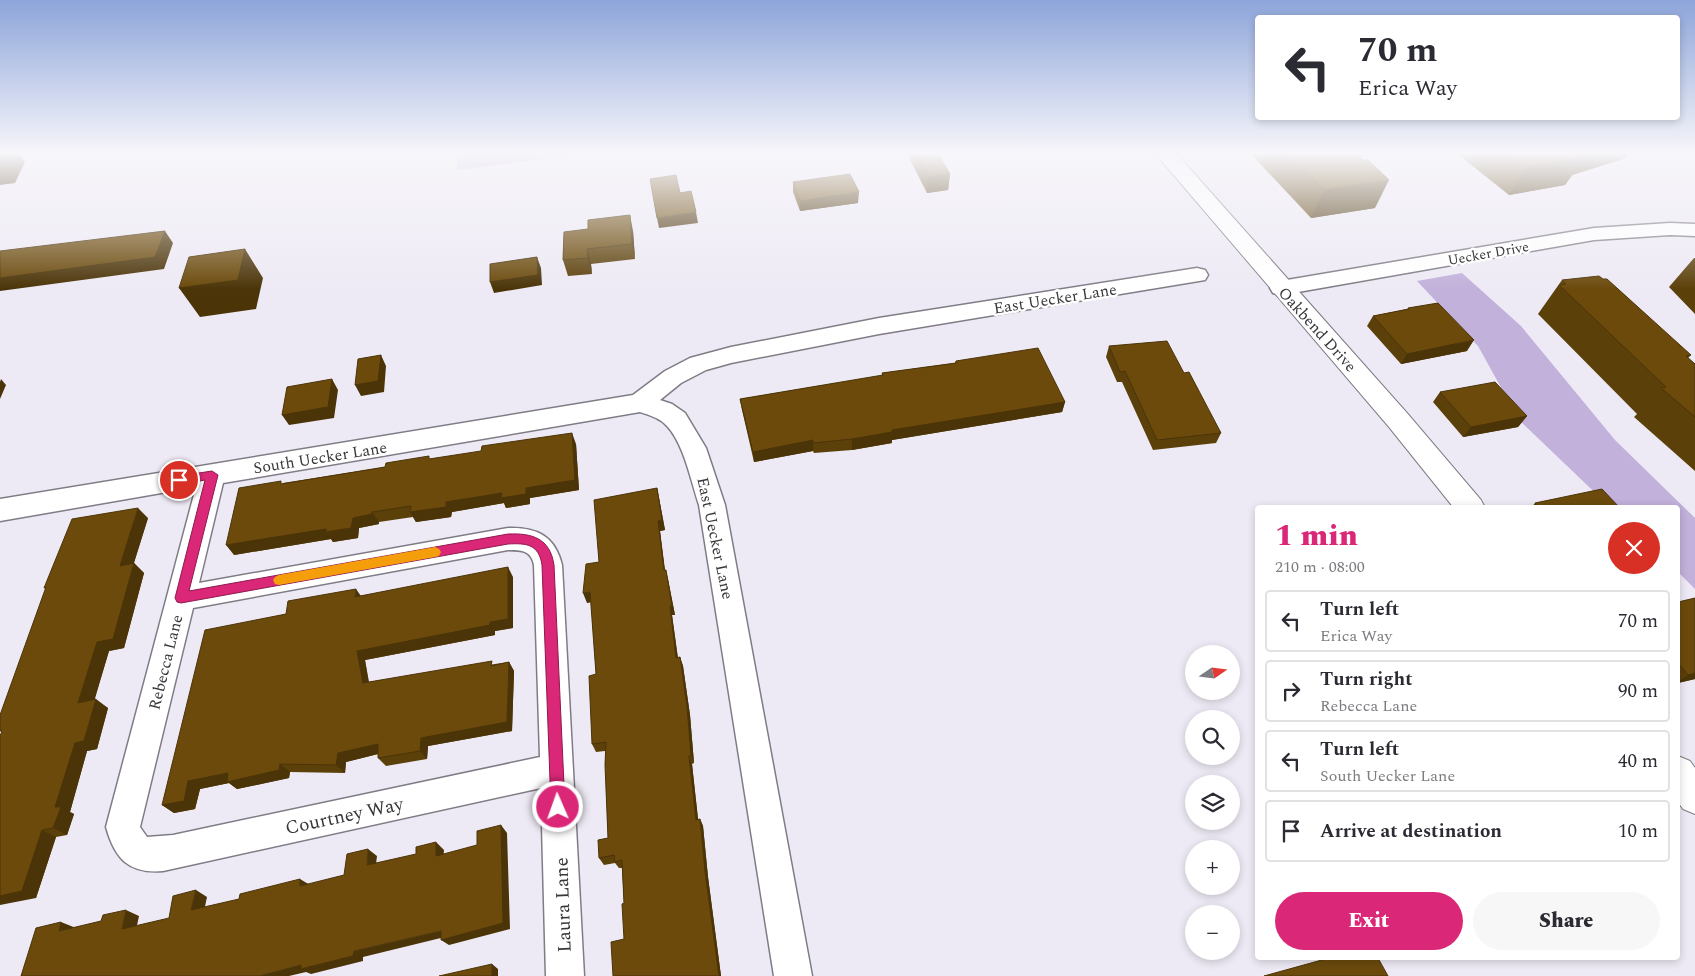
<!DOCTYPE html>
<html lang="en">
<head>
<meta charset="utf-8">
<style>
	:root { --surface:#fff; --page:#f7f7f7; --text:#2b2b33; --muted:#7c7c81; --line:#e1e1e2; --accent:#db2777 }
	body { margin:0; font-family:Spectral,serif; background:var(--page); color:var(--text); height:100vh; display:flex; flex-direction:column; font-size:19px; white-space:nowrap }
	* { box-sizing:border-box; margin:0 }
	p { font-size:16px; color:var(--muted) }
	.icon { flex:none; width:28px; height:28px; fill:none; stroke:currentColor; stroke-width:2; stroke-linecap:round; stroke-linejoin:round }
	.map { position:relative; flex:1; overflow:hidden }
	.side { position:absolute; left:1255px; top:505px; width:425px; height:455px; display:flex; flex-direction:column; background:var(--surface); border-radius:5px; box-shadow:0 2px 8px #0003 }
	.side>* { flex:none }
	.hud { position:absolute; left:1255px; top:15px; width:425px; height:105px; border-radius:5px; box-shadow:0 2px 8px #0003; background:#fff; color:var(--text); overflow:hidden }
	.needle { width:32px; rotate:76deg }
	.fabs { position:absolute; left:1185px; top:645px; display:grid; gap:10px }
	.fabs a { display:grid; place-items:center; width:55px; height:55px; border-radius:50%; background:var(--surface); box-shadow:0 2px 8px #0003; font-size:25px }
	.pin { position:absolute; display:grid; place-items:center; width:42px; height:42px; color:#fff; margin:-21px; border:2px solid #fff; border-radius:50%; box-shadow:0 1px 5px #0007 }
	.me { position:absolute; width:55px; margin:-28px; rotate:358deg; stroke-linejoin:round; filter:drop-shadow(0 0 4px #0008) }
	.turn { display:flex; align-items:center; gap:18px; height:105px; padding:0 20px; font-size:22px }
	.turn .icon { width:65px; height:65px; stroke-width:2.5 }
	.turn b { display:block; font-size:35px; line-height:42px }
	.round { display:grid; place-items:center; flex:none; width:52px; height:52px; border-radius:26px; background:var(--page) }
	.summary { display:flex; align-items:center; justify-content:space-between; height:85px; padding:0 20px }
	h1 { font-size:30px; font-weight:800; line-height:38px; color:var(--accent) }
	.primary-button { display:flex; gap:10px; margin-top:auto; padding:10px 20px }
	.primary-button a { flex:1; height:58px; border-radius:30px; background:var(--accent); color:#fff; font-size:20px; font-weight:800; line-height:58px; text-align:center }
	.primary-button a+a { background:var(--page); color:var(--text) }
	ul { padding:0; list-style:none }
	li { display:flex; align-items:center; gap:15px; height:62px; margin:0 10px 8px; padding:0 10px; border:2px solid var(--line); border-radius:5px }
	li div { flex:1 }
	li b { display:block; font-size:19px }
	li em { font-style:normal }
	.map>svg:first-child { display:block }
	.green { fill:#c2b1db }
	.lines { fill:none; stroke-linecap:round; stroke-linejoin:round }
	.minor-casing { stroke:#807c86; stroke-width:3 }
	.tertiary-casing { stroke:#807c86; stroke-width:2 }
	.minor { fill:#fff; fill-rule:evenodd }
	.tertiary { fill:#fff; fill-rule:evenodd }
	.wall { fill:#5c400a }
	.shaded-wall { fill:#4b3408 }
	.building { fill:#6b4a0c; stroke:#4b3408 }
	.route { fill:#db2777; stroke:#8e194d }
	.slow { fill:#f59e0b }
	.labels { text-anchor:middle; stroke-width:5; stroke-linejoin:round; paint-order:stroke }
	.far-street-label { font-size:14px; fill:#37363a; stroke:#fff }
	.street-label { font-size:16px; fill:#37363a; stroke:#fff }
	.near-street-label { font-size:19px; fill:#37363a; stroke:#fff }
</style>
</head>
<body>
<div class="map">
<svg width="1695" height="976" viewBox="0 0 1695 976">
	<rect width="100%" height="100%" fill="#eeeaf5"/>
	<path class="green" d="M 457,152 L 596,152 L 457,170 Z
		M 1462,273 L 1521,326 L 1615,440 L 1695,518 L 1695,589 L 1678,572 L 1678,508 L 1610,507 L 1519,420 L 1478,346 L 1417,281 Z"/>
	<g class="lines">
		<g class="minor-casing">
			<path id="minor" d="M 1670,223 L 1695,224 L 1695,236 L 1670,235 L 1594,240 L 1281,295 L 1273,293 L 1270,288 L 1273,283 L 1281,281 L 1594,228 Z
				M 1197,268 L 1205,270 L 1208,275 L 1205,280 L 879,334 L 731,363 L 706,370 L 681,383 L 660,400 L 672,404 L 685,413 L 706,448 L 725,505 L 812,976 L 774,976 L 699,505 C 691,481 684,444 667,426 C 660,418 649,415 640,412 L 223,483 L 199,583 L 508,528 C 537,527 555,536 562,565 L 584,976 L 546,976 L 541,788 L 163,871 C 129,874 115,859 106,827 L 196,487 L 0,521 L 0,499 L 633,395 L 665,371 L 690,358 L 731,347 L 879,318 ZM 508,550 C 521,550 531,550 534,565 L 540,757 L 173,835 L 147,837 L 140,827 L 193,608 Z"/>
		</g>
		<g class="tertiary-casing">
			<path id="tertiary" d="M 1154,152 L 1175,152 L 1407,413 L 1481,500 L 1485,508 L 1454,508 L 1389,427 Z
				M 1678,756 L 1690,761 L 1695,768 L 1695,814 L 1683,809 L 1678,802 Z"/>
		</g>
		<use href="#minor" class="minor"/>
		<use href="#tertiary" class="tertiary"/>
	</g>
	<path class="wall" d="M 906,152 L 937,152 L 950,174 L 948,190 L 927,193 Z
		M 1249,152 L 1354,152 L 1363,160 L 1375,208 L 1311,218 Z
		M 1455,152 L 1630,152 L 1626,158 L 1572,175 L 1565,185 L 1509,195 Z
		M 793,182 L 858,203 L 800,211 L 793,192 Z
		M 633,231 L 635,259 L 591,264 L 592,274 L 568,276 L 563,260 L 564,232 Z
		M 1694,258 L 1695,258 L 1695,314 L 1669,287 Z
		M 1562,280 L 1691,355 L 1688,358 L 1695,364 L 1695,471 L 1634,417 L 1637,414 L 1538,314 Z
		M 1408,308 L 1467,351 L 1401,364 L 1367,326 L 1373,316 L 1407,309 Z
		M 1109,346 L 1184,373 L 1221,433 L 1216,443 L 1153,450 L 1122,382 L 1117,382 L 1106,357 Z
		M 956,361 L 1065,402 L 1062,412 L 892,440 L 892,443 L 852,450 L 814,453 L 813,451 L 754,462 L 742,410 L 740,399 L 882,376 L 882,373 L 955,363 Z
		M 1440,392 L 1527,416 L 1518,427 L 1463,437 L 1433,402 Z
		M 576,444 L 579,490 L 530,498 L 530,504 L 506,508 L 504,503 L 452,512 L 451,517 L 416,522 L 413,517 L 379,522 L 379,524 L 359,528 L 358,538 L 333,542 L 331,539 L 234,555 L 283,483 L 385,467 L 430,459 Z
		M 657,488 L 659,498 L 665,530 L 660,531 L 665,570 L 668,579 L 675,615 L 672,615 L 678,658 L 680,657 L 683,666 L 690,715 L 694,763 L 692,764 L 698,820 L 700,819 L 703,826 L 708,877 L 721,976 L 613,976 L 624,939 L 624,903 L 622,868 L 619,868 L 615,863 L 604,865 L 599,858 L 608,838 L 605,751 L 596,752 L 592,744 L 596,674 L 591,602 L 587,603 L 599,562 Z
		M 1535,503 L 1620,508 L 1531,508 Z
		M 148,518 L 134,563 L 144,573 L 124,648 L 109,651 L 94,700 L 108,708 L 97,749 L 87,751 L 70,812 L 74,814 L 67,835 L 56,837 L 36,898 L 46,589 L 44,588 Z
		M 513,577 L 513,628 L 495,631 L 495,635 L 365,660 L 369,682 L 509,662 L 514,671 L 512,731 L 428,746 L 427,759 L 386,766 L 378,758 L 378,754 L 346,762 L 345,773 L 290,772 L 289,778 L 237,789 L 229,783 L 200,789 L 195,809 L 174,813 L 162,805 L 286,614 L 360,596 Z
		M 1678,602 L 1695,679 L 1678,683 Z"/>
	<path class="shaded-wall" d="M 1,152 L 18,152 L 25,162 L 15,183 L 0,185 L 0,155 Z
		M 1575,152 L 1630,152 L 1626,158 L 1572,175 L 1565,185 L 1509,195 L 1527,167 Z
		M 950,174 L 948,190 L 927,193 L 928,177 Z
		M 1389,180 L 1375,208 L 1311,218 L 1324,190 Z
		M 859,192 L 858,203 L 800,211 L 800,201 Z
		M 696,212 L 698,223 L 659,228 L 657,218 Z
		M 630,215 L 633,231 L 635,259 L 632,244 Z
		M 165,231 L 173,243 L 164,269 L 0,291 L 0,278 Z
		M 245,249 L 263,278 L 256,309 L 200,317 L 179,288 Z
		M 587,249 L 591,264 L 592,274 L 588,258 Z
		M 537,257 L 541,268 L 542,285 L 494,293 L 490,282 Z
		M 1474,340 L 1467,351 L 1401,364 L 1407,354 Z
		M 381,355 L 386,366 L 384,392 L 361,396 L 355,385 Z
		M 1,379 L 6,385 L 0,399 L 0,382 Z
		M 332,379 L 338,390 L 334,418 L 289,425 L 282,415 Z
		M 1065,402 L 1062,412 L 892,440 L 892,443 L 852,450 L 852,439 L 892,430 Z
		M 1527,416 L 1518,427 L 1463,437 L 1471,427 Z
		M 572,433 L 576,444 L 579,490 L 530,498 L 530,504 L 506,508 L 504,503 L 452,512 L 451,517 L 416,522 L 410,512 L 446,502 L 526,488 Z
		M 813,440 L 813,451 L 754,462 L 753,452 Z
		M 657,488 L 659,498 L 665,530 L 660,531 L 666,580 L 664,570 L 658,521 Z
		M 138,508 L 148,518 L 130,575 L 120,566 Z
		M 372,512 L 379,522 L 379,524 L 359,528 L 358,538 L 333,542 L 331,539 L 234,555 L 226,545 L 353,518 Z
		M 134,563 L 144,573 L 124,648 L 109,651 L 91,712 L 78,703 L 97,642 Z
		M 508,567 L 513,577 L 513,628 L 495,631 L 495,635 L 365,660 L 370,691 L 363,683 L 357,651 L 490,622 Z
		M 666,570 L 675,615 L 672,615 L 679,667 L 676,658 Z
		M 356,589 L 363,599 L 355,597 Z
		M 590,592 L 594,601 L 587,603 L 583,593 Z
		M 680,657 L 683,666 L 690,715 L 694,763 L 691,755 Z
		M 509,662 L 514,671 L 512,731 L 428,746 L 427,759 L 420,751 L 421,738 Z
		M 1695,673 L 1695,679 L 1678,683 L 1678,682 L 1688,675 Z
		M 96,699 L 108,708 L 97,749 L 87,751 L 70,812 L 74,814 L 67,835 L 53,828 L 55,807 L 75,743 Z
		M 378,744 L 386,752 L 346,762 L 345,773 L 336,765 L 338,753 Z
		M 689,756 L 692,764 L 699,827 L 696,820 Z
		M 280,764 L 290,772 L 289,778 L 237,789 L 229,783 L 200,789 L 195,809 L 174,813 L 162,805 L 188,781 Z
		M 700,819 L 703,826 L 708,877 L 721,976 L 719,976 L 705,871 Z
		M 501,825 L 507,833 L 510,929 L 449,945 L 441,940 Z
		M 42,830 L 56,837 L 36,898 L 0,905 L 0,896 Z
		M 436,842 L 444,850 L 443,863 L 436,856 Z
		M 368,849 L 377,856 L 375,872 L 367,865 Z
		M 300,879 L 310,885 L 300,886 Z
		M 196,890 L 207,897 L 203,916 L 191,910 Z
		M 126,910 L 139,916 L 135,935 L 122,929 Z
		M 61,922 L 76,928 L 59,931 Z
		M 441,931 L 449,936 L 363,957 L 363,961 L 311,974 L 306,972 L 289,976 L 259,976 L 354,951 Z
		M 492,964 L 498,969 L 498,976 L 492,976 Z"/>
	<path class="building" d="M 915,152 L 937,152 L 950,174 L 928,177 Z
		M 1287,152 L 1354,152 L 1363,160 L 1368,160 L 1389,180 L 1324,190 Z
		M 1508,152 L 1578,152 L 1584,157 L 1527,167 Z
		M 850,174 L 859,192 L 800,201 L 793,182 Z
		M 676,175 L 680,193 L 691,191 L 696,212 L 657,218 L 650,179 Z
		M 630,215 L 632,244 L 587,249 L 588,258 L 563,260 L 564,232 L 588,229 L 588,220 Z
		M 165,231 L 155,257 L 0,278 L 0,251 Z
		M 245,249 L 238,280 L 179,288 L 189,257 Z
		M 537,257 L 538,275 L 490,282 L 490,264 Z
		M 1599,276 L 1603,279 L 1607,279 L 1691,355 L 1686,356 L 1695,364 L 1695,417 L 1661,388 L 1666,387 L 1559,285 L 1566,284 L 1562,280 Z
		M 1438,303 L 1474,340 L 1407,354 L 1373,316 L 1409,309 L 1408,308 Z
		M 1167,341 L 1184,373 L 1189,372 L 1221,433 L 1157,440 L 1125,371 L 1120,372 L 1109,346 Z
		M 1038,348 L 1065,402 L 892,430 L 892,432 L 852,439 L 813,443 L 813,440 L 753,452 L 740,399 L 883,375 L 882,373 L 956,363 L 956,361 Z
		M 381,355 L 378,381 L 355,385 L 358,359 Z
		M 332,379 L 328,407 L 282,415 L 287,387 Z
		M 1495,382 L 1527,416 L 1471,427 L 1440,392 Z
		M 572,433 L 575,480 L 526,488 L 526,494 L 501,498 L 502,493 L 446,502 L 446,507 L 410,512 L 411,506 L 372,512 L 372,514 L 353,518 L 351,528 L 326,532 L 326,529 L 226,545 L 239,488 L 281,481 L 281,484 L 385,467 L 386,463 L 429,456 L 429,459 L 481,451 L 482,446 Z
		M 657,488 L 662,520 L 658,521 L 664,570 L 666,570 L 672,606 L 670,606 L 676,658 L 680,657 L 687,706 L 691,755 L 689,756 L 696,820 L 700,819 L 705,871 L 719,976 L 613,976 L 611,942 L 624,939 L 622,904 L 624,903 L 622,860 L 615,862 L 614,855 L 599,858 L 598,840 L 608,838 L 605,765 L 606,742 L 592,744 L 589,676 L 596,674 L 590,592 L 583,593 L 586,564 L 599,562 L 594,500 Z
		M 1602,489 L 1620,508 L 1539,508 L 1535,503 Z
		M 138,508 L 120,566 L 134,563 L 113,639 L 97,642 L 78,703 L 96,699 L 84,741 L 75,743 L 55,807 L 61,807 L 53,828 L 42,830 L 22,891 L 0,896 L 0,736 L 2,731 L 0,731 L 0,715 L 46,587 L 44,588 L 72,519 Z
		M 508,567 L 508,619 L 490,622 L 490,625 L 357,651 L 363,683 L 492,661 L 491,666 L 509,662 L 507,722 L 421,738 L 420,751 L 378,758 L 378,744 L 338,753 L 336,765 L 280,764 L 279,770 L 227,782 L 228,773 L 188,781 L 184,801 L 162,805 L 205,630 L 286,614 L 288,601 L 356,589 L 355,597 Z
		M 1695,598 L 1695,673 L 1688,675 L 1678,663 L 1678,602 Z
		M 501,825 L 503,923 L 441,940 L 441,931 L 354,951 L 353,956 L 301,969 L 301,965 L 259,976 L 21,976 L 36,928 L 61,922 L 59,931 L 101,921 L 103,915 L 126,910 L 122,929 L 169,918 L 173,896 L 196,890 L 191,910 L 239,899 L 240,894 L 300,879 L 300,886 L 344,875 L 347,854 L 368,849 L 367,865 L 416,854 L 416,847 L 436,842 L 436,856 L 477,845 L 477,831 Z
		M 1329,958 L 1378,958 L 1388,976 L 1264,976 Z
		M 492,964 L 492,976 L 439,976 Z"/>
	<linearGradient id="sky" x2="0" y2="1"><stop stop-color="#8da5da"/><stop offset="0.53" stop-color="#f7f6fa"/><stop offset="1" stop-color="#f7f6fa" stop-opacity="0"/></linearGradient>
	<rect width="1695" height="289" fill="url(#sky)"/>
	<path class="route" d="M 212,471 L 218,475 L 189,591 L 508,534 C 532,533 550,538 554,565 L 565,807 L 563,812 L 558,814 L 553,812 L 551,807 L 542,565 C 539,544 526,543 508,544 L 181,603 L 177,602 L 175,598 L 205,480 L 179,485 L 173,480 L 179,476 Z"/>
	<path class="slow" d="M 435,547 L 439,549 L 441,552 L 439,556 L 435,557 L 279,585 L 275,584 L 273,580 L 275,577 L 279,575 Z"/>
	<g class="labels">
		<g class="far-street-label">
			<text transform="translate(1488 253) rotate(-10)" y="5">Uecker Drive</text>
		</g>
		<g class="street-label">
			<text transform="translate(1055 298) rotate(-9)" y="6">East Uecker Lane</text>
			<text transform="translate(1318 329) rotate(48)" y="6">Oakbend Drive</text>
			<text transform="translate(320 457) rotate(-9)" y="6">South Uecker Lane</text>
			<text transform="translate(716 538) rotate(78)" y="6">East Uecker Lane</text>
			<text transform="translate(165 662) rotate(-76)" y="6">Rebecca Lane</text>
		</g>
		<g class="near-street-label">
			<text transform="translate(344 815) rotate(-12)" y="7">Courtney Way</text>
			<text transform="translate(562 905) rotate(-92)" y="7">Laura Lane</text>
		</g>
	</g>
</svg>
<div class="fabs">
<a><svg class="needle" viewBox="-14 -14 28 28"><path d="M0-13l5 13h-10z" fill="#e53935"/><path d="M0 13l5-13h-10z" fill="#7c7c81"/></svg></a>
<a><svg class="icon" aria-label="search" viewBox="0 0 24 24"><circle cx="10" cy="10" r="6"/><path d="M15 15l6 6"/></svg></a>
<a><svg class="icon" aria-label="layers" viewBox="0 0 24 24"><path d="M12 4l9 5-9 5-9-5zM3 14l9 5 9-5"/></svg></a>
<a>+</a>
<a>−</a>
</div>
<div class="pin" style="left:179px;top:480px;background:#d93025"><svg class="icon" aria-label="arrive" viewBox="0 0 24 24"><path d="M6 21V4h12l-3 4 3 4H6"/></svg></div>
<svg class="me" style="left:558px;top:807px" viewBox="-20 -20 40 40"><circle r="17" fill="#db2777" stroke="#fff" stroke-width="3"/><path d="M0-11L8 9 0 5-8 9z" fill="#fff"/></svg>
<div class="hud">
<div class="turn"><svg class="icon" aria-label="left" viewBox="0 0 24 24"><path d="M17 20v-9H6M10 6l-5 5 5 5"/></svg><div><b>70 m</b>Erica Way</div></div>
</div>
<section class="side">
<div class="summary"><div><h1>1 min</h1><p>210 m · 08:00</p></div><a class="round" style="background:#d93025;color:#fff"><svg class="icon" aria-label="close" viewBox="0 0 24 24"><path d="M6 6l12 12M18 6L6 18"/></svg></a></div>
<ul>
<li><svg class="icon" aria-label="left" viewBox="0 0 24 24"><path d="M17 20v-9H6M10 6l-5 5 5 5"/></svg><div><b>Turn left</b><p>Erica Way</p></div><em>70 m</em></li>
<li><svg class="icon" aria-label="right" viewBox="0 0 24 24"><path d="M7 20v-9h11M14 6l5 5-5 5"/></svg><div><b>Turn right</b><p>Rebecca Lane</p></div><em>90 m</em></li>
<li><svg class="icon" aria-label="left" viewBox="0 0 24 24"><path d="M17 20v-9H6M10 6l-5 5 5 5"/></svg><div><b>Turn left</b><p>South Uecker Lane</p></div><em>40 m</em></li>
<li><svg class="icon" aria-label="arrive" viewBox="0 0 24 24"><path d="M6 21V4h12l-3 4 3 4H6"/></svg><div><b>Arrive at destination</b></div><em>10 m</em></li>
</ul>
<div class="primary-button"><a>Exit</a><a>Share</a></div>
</section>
</div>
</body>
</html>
